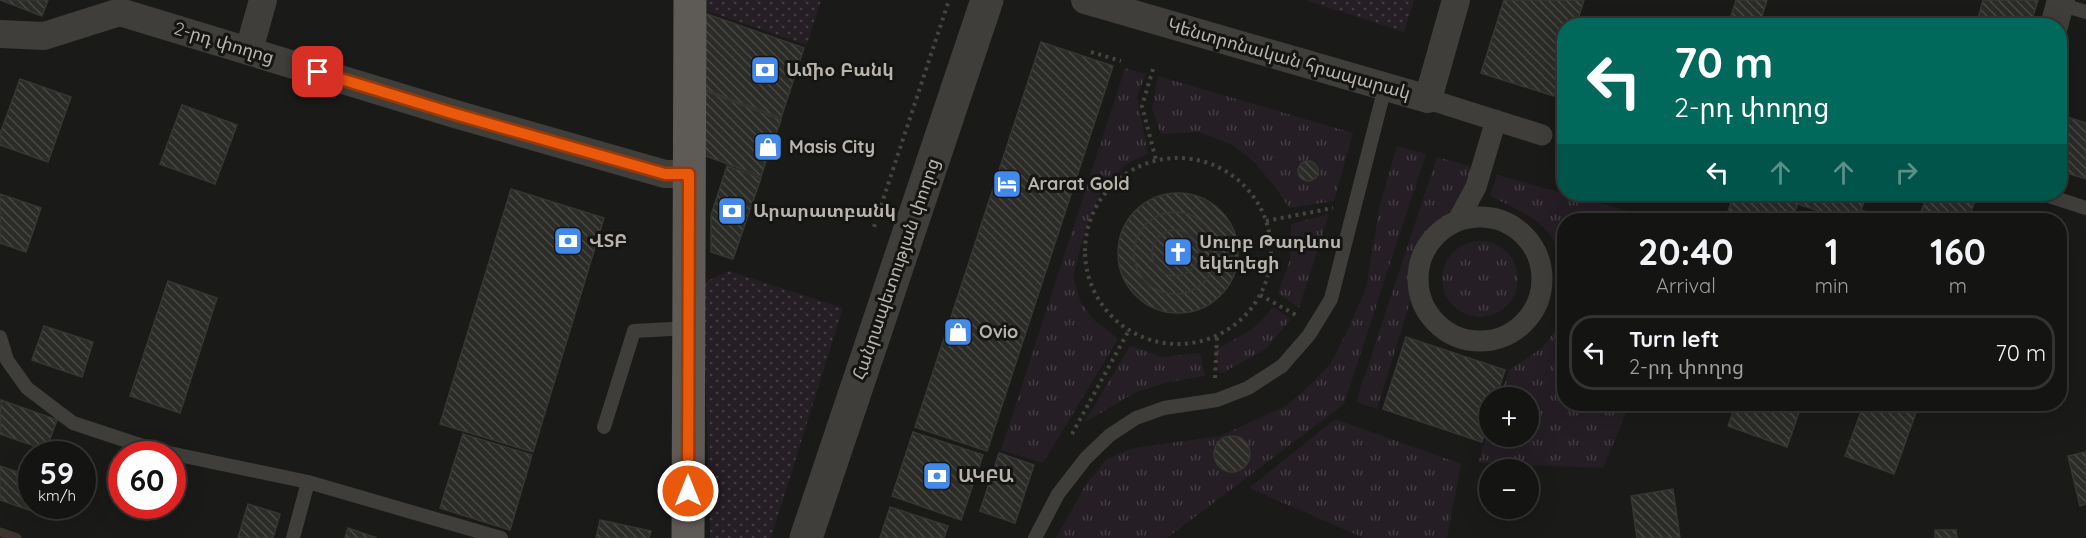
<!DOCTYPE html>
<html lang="en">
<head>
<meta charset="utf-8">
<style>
	:root { --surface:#141412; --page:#212120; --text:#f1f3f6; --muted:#9d9e9f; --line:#333332 }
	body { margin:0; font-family:Quicksand,"Noto Sans Armenian",sans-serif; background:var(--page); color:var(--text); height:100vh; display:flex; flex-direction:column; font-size:22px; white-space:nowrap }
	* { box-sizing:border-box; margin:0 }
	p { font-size:20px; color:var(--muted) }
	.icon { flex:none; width:33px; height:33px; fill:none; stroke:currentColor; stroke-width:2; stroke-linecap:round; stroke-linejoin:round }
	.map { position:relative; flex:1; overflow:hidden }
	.drawer { position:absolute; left:1557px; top:213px; width:510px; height:198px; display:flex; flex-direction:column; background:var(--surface); border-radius:24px; box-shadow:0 6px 24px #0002,0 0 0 2px var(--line) }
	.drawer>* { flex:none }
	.banner { position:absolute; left:1557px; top:18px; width:510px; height:183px; border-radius:24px; box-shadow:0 6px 24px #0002,0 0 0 2px var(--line); background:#00695c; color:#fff; overflow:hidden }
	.fabs { position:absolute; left:1479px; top:387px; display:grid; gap:12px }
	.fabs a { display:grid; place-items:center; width:60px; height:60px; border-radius:50%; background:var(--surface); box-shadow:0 6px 24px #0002,0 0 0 2px var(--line); font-size:30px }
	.speed { position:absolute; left:18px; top:441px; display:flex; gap:12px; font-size:30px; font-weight:700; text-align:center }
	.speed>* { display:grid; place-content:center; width:78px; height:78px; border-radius:50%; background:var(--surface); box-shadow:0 6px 24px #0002,0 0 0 2px var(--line); line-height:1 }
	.speed small { font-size:15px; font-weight:400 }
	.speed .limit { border:9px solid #d22; background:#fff; color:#111 }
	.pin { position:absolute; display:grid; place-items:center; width:51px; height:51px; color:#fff; margin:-26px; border-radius:12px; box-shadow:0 3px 9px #0006 }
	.me { position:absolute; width:66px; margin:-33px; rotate:0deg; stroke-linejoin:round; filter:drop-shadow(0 0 4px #0008) }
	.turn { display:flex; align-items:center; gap:21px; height:126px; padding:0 18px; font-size:27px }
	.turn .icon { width:78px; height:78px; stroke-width:2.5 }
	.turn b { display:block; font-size:42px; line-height:51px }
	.lanes { display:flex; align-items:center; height:57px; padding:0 18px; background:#0003; justify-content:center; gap:30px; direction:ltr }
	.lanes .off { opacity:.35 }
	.eta { display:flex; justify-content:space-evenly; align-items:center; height:102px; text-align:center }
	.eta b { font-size:36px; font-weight:800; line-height:42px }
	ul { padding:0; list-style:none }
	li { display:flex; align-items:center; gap:18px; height:75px; margin:0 12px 9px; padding:0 6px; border:3px solid var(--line); border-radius:24px }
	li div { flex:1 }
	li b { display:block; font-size:22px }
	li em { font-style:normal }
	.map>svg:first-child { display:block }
	.grass { fill:url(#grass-tufts) }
	.park { fill:url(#park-dots) }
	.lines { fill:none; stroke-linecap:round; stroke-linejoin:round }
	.stream { stroke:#3e342f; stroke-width:9 }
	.building { fill:url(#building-back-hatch); stroke:#363632; stroke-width:1.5 }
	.path { stroke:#464440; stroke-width:4; stroke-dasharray:3 4.5; stroke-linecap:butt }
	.service { stroke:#3f3e3a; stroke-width:14 }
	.pedestrian { stroke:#3f3e3a; stroke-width:21 }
	.minor { stroke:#3f3e3a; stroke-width:28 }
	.tertiary { stroke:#3f3e3a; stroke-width:33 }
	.primary { stroke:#5e5b56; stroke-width:33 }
	.route-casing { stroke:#983908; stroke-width:15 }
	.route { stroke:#ea580c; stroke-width:10 }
	.labels { text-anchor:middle; stroke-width:6; stroke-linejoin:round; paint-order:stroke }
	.street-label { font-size:18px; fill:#b9b4ab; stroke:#151513 }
	.poi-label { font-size:18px; font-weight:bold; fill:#b9b4ab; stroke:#151513; text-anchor:start }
</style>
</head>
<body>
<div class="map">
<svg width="2086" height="538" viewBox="0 0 2086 538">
	<defs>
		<pattern id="grass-tufts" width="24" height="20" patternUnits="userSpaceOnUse" patternTransform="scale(1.5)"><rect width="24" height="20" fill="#251e25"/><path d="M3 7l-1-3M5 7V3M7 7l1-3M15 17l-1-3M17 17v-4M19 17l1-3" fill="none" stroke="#433c42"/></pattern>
		<pattern id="park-dots" width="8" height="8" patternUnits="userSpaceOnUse" patternTransform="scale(1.5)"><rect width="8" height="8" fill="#251e25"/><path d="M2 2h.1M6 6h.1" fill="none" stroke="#433c42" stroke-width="1.8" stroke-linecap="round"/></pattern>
		<pattern id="building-back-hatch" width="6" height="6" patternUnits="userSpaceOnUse" patternTransform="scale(1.5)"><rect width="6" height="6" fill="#2b2b28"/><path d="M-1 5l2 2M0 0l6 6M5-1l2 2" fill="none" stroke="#484744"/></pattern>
	</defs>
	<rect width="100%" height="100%" fill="#1a1a18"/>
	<path class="grass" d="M 1125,68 L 1146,74 L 1137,96 L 1148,154 L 1126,164 L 1101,191 L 1086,227 L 1073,277 L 1081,303 L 1094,320 L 1118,339 L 1043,463 L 1001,450 Z
		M 1158,76 L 1353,133 L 1334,201 L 1289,208 L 1277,189 L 1253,161 L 1234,146 L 1199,132 L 1161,134 L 1152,109 Z
		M 1397,146 L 1426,154 L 1344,404 L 1167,538 L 1056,538 L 1086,484 L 1107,459 L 1133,448 L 1220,436 L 1286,406 L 1308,387 L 1330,364 L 1346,334 L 1366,288 L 1380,204 Z
		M 1437,157 L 1470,166 L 1472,177 L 1449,220 L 1433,228 L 1422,243 L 1413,266 L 1414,289 L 1377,409 L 1356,402 Z
		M 1497,175 L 1661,220 L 1564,220 L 1564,274 C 1558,225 1529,215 1490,196 Z
		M 1329,214 L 1299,308 L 1278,293 L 1290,260 L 1291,224 Z
		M1442 279a38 38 0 1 1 76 0a38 38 0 1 1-76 0Z
		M 1564,298 L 1564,404 L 1630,404 L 1603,468 L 1478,463 L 1489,429 L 1490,436 L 1528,436 L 1528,398 L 1500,397 L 1509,370 L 1542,348 L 1559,325 Z
		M 1274,307 L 1291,319 L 1266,349 L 1220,374 L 1214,351 L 1254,328 Z
		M 1130,346 L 1163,357 L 1200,353 L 1205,376 L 1169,382 L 1134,393 L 1084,423 Z
		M 1335,419 L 1461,464 L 1447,538 L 1364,538 L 1249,488 Z"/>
	<path class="park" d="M 707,0 L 821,0 L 807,45 L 707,11 Z
		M 1305,0 L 1414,0 L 1404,32 Z
		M 729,271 L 843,308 L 771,538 L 710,538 L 703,283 Z"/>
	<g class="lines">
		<path class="stream" d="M 0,532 L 17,538"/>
	</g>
	<path class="building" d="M 0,0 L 48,0 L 42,16 Z
		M 1504,0 L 1584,0 L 1576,26 L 1564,26 L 1564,62 L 1554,96 L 1481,73 Z
		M 1736,0 L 1767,0 L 1759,26 L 1728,26 Z
		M 1983,0 L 2038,0 L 2030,26 L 1976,26 Z
		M 704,13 L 804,48 L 781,118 L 704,89 Z
		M 1041,42 L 1113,66 L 987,451 L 915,427 Z
		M 20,79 L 71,97 L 48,162 L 0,145 L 0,134 Z
		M 705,91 L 781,120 L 761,176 L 703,155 Z
		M 182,105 L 237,125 L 215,184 L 160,164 Z
		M 2061,115 L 2086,123 L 2086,179 L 2060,171 L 2060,121 Z
		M1298 171a10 10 0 1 1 20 0a10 10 0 1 1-20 0Z
		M 727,166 L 761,178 L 733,259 L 711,252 L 711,215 Z
		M 511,189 L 604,218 L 533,452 L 440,424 Z
		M1118 253a60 60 0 1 1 120 0a60 60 0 1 1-120 0Z
		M 0,194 L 41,208 L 26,252 L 0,243 Z
		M 1734,194 L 1867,194 L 1861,210 L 1891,220 L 1845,220 L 1798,204 L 1791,220 L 1725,220 Z
		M 1928,194 L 1974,194 L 1977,195 L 1968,220 L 1918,220 Z
		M1134 253a41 41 0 1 1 82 0a41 41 0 1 1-82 0Z
		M1152 253a23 23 0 1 1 46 0a23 23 0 1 1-46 0Z
		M 168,281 L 217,298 L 180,413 L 130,396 Z
		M 44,326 L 93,342 L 82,377 L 32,360 Z
		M 1406,337 L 1505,370 L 1496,398 L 1490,398 L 1490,418 L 1482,442 L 1383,409 Z
		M 1,400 L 57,420 L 46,450 L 0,434 Z
		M 1736,404 L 1802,404 L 1787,447 L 1728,426 Z
		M 1856,404 L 1919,404 L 1894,474 L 1845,456 L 1863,406 Z
		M 913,432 L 983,455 L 961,520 L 892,496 Z
		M 463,434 L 532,455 L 510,530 L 440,508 Z
		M1214 454a18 18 0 1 1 36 0a18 18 0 1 1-36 0Z
		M 2086,452 L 2086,504 L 2080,506 L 2068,456 Z
		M 999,453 L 1034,465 L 1015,523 L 980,511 Z
		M 0,466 L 32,477 L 32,506 L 34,506 L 32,511 L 0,500 Z
		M 1673,489 L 1680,538 L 1637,538 L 1631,496 Z
		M 248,504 L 280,514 L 273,538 L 238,538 Z
		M 890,507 L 948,526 L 944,538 L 880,538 Z
		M 600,520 L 651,531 L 649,538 L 596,538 Z
		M 348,528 L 377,538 L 345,538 Z
		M 1935,530 L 1956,530 L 1957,538 L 1935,538 Z"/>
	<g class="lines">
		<path class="path" d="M 1091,52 L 1121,61
			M 1153,69 L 1142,106 L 1156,160
			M1085 251a93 93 0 1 1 186 0a93 93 0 1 1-186 0Z
			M 1266,221 L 1333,208
			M 874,227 L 949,0
			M 1260,295 L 1296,315
			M 1215,378 L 1217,336
			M 1072,434 L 1129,330"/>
		<path class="service" d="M 2060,4 L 2086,12
			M 2043,194 L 2086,208
			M 0,337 L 7,360 L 27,388 L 73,423 L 155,450 L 308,482 L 501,538
			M 604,427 L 634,331 L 689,328
			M 293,538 L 308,482
			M 1035,538 L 1058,494 L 1086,458 L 1110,435 L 1136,418 L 1164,408 L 1217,400 L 1248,388 L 1282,366 L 1309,335 L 1331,299 L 1385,87"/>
		<path class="pedestrian" d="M 1428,99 L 1542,135
			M1418 279a62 62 0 1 1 124 0a62 62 0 1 1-124 0Z
			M 1458,220 L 1476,187 L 1496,120"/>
		<path class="minor" d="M 1085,0 L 1428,99 L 1456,0
			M 2054,26 L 2061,0
			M 0,34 L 44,36 L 120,12 L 455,114 L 665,174 L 689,174
			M 249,50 L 263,0"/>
		<path class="tertiary" d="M 806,538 L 987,0"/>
		<path class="primary" d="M 688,538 L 690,0"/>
	</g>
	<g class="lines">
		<g class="route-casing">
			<path id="route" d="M 318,72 L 455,114 L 665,174 L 689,174 L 688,491"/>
		</g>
		<use href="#route" class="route"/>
	</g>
	<defs>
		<g id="bank-square" transform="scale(1.5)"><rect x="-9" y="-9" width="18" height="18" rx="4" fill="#4289e9" stroke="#151513"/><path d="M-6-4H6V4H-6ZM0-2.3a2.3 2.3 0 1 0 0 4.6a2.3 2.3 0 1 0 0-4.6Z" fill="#fff"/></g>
		<g id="shop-square" transform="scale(1.5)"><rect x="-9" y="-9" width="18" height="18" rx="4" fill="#4289e9" stroke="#151513"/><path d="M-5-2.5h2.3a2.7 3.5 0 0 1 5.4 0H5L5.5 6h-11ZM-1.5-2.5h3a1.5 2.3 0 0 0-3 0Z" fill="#fff"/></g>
		<g id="hotel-square" transform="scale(1.5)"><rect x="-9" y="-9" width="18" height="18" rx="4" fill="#4289e9" stroke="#151513"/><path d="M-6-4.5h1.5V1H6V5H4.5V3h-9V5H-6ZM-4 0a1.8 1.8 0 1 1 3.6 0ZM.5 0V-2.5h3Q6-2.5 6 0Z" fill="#fff"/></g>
		<g id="church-square" transform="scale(1.5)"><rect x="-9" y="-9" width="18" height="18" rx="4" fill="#4289e9" stroke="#151513"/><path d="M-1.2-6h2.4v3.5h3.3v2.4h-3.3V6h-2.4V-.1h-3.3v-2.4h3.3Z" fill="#fff"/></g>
	</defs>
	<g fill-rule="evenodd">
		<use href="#bank-square" x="765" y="70"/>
		<use href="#shop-square" x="768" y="147"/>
		<use href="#hotel-square" x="1007" y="184"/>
		<use href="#bank-square" x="732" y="211"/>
		<use href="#bank-square" x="568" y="241"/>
		<use href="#church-square" x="1178" y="252"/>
		<use href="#shop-square" x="958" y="332"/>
		<use href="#bank-square" x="937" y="476"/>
	</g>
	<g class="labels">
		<g class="street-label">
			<text transform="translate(224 43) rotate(17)" y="6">2-րդ փողոց</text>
			<text transform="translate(1289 59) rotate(16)" y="6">Կենտրոնական հրապարակ</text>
			<text transform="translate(896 269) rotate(-71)" y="6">Հանրապետության փողոց</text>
		</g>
		<g class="poi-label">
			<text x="786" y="76">Ամիօ Բանկ</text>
			<text x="789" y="153">Masis City</text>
			<text x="1028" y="190">Ararat Gold</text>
			<text x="753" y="217">Արարատբանկ</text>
			<text x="589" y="247">ՎՏԲ</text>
			<text x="1199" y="248">Սուրբ Թադևոս<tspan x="1199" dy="21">եկեղեցի</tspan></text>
			<text x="979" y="338">Ovio</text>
			<text x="958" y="482">ԱԿԲԱ</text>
		</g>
	</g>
</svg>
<div class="fabs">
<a>+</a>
<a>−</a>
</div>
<div class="speed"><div>59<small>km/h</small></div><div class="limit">60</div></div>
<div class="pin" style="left:318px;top:72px;background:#d93025"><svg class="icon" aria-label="arrive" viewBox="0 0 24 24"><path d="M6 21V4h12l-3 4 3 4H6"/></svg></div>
<svg class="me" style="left:688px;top:491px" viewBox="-20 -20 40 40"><circle r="17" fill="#ea580c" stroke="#fff" stroke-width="3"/><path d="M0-11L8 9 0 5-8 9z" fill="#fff"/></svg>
<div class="banner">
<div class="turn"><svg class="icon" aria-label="left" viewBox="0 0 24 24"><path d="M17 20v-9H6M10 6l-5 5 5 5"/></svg><div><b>70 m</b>2-րդ փողոց</div></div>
<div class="lanes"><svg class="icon" aria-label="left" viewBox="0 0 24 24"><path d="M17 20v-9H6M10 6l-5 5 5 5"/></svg><svg class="icon off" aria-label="ahead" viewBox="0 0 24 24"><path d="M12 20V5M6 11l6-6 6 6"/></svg><svg class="icon off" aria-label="ahead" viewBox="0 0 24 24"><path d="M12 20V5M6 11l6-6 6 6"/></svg><svg class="icon off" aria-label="right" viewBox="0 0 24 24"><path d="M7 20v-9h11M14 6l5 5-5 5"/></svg></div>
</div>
<section class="drawer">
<div class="eta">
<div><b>20:40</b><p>Arrival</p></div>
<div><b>1</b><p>min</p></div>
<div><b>160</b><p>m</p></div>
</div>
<ul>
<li><svg class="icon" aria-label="left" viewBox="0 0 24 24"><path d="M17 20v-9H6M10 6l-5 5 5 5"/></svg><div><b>Turn left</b><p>2-րդ փողոց</p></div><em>70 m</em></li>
</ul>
</section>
</div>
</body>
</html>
